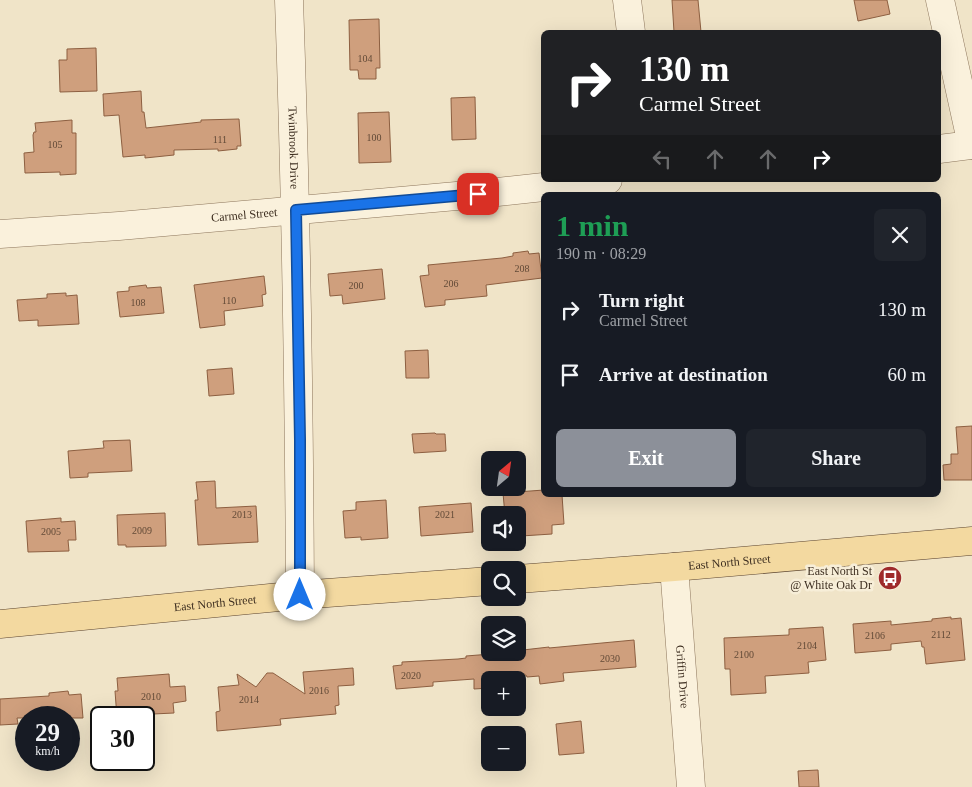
<!DOCTYPE html>
<html lang="en">
<head>
<meta charset="utf-8">
<style>
	:root { --surface:#171b24; --page:#20242c; --text:#f1f3f6; --muted:#9ea1a6; --accent:#8c9099 }
	body { margin:0; font-family:"Times New Roman",serif; background:var(--page); color:var(--text); height:100vh; display:flex; flex-direction:column; font-size:19px; white-space:nowrap }
	* { box-sizing:border-box; margin:0 }
	p { font-size:16px; color:var(--muted) }
	.icon { flex:none; width:28px; height:28px; fill:none; stroke:currentColor; stroke-width:2; stroke-linecap:round; stroke-linejoin:round }
	.map { position:relative; flex:1; overflow:hidden }
	.side { position:absolute; left:541px; top:192px; width:400px; height:305px; display:flex; flex-direction:column; background:var(--surface); border-radius:8px; box-shadow:0 5px 20px #0002 }
	.side>* { flex:none }
	.banner { position:absolute; left:541px; top:30px; width:400px; height:152px; border-radius:8px; box-shadow:0 5px 20px #0002; background:#202124; color:#fff; overflow:hidden }
	.needle { width:32px; rotate:29deg }
	.buttons { position:absolute; left:481px; top:451px; display:grid; gap:10px }
	.buttons a { display:grid; place-items:center; width:45px; height:45px; border-radius:8px; background:var(--surface); box-shadow:0 5px 20px #0002; font-size:25px }
	.speed { position:absolute; left:15px; top:706px; display:flex; gap:10px; font-size:25px; font-weight:700; text-align:center }
	.speed>* { display:grid; place-content:center; width:65px; height:65px; border-radius:50%; background:var(--surface); box-shadow:0 5px 20px #0002; line-height:1 }
	.speed small { font-size:12px; font-weight:400 }
	.speed .limit { border:2px solid #111; border-radius:8px; background:#fff; color:#111 }
	.pin { position:absolute; display:grid; place-items:center; width:42px; height:42px; color:#fff; margin:-21px; border-radius:10px; box-shadow:0 2px 8px #0006 }
	.me { position:absolute; width:55px; margin:-28px; rotate:0deg; stroke-linejoin:round; filter:drop-shadow(0 0 4px #0008) }
	.turn { display:flex; align-items:center; gap:18px; height:105px; padding:0 15px; font-size:22px }
	.turn .icon { width:65px; height:65px; stroke-width:2.5 }
	.turn b { display:block; font-size:35px; line-height:42px }
	.lanes { display:flex; align-items:center; height:48px; padding:0 15px; background:#0003; justify-content:center; gap:25px; direction:ltr }
	.lanes .off { opacity:.35 }
	.round { display:grid; place-items:center; flex:none; width:52px; height:52px; border-radius:8px; background:var(--page) }
	.summary { display:flex; align-items:center; justify-content:space-between; height:85px; padding:0 15px }
	h1 { font-size:30px; font-weight:800; line-height:38px; color:#1e9e55 }
	.cta { display:flex; gap:10px; margin-top:auto; padding:10px 15px }
	.cta a { flex:1; height:58px; border-radius:8px; background:var(--accent); color:#fff; font-size:20px; font-weight:800; line-height:58px; text-align:center }
	.cta a+a { background:var(--page); color:var(--text) }
	ul { padding:0; list-style:none }
	li { display:flex; align-items:center; gap:15px; height:65px; padding:0 15px }
	li div { flex:1 }
	li b { display:block; font-size:19px }
	li em { font-style:normal }
	.map>svg:first-child { display:block }
	.building { fill:#cf9f7d; stroke:#8d5f41 }
	.lines { fill:none; stroke-linecap:round; stroke-linejoin:round }
	.minor-casing { stroke:#8d765c; stroke-width:29 }
	.major-casing { stroke:#5b4430; stroke-width:29 }
	.minor { stroke:#faf1dc; stroke-width:28 }
	.major { stroke:#f3d9a0; stroke-width:28 }
	.route-casing { stroke:#114b97; stroke-width:12 }
	.route { stroke:#1a73e8; stroke-width:9 }
	.labels { text-anchor:middle; stroke-width:5; stroke-linejoin:round; paint-order:stroke }
	.number-label { font-size:10px; fill:#624a37 }
	.street-label { font-size:12px; fill:#3d2e20; stroke:#f7eed8 }
	.poi-label { font-size:12px; fill:#3d2e20; stroke:#f7eed8; text-anchor:end }
</style>
</head>
<body>
<div class="map">
<svg width="972" height="787" viewBox="0 0 972 787">
	<rect width="100%" height="100%" fill="#f0e4c8"/>
	<path class="building" d="M 672,0 L 698,0 L 701,32 L 674,32 Z
		M 854,0 L 887,0 L 890,14 L 858,21 Z
		M 379,19 L 380,68 L 376,68 L 376,79 L 359,79 L 358,70 L 350,70 L 349,20 Z
		M 96,48 L 97,91 L 60,92 L 59,60 L 67,60 L 67,49 Z
		M 141,91 L 142,112 L 144,112 L 146,128 L 201,122 L 201,120 L 239,119 L 241,146 L 237,146 L 237,149 L 218,151 L 218,149 L 174,150 L 174,155 L 145,158 L 145,155 L 123,157 L 119,115 L 104,116 L 103,94 Z
		M 475,97 L 476,139 L 452,140 L 451,98 Z
		M 389,112 L 391,162 L 359,163 L 358,113 Z
		M 72,120 L 72,133 L 76,133 L 76,174 L 60,175 L 60,172 L 25,173 L 24,153 L 34,152 L 33,135 L 34,132 L 36,132 L 35,123 Z
		M 528,251 L 529,254 L 539,253 L 542,278 L 486,285 L 487,296 L 445,300 L 445,305 L 425,307 L 420,276 L 429,275 L 428,265 L 502,258 L 513,256 L 513,253 Z
		M 382,269 L 385,299 L 343,304 L 342,295 L 330,296 L 328,274 Z
		M 264,276 L 266,294 L 262,295 L 263,306 L 224,311 L 225,325 L 200,328 L 194,285 Z
		M 146,285 L 147,288 L 161,287 L 164,313 L 120,317 L 117,292 L 129,291 L 129,287 Z
		M 66,293 L 66,296 L 77,295 L 79,324 L 38,326 L 38,320 L 19,321 L 17,300 L 47,298 L 47,294 Z
		M 428,350 L 429,378 L 406,378 L 405,351 Z
		M 232,368 L 234,394 L 209,396 L 207,370 Z
		M 972,426 L 972,480 L 944,480 L 943,465 L 951,464 L 951,454 L 958,454 L 956,427 Z
		M 435,433 L 436,434 L 445,434 L 446,451 L 414,453 L 412,434 Z
		M 130,440 L 132,471 L 88,473 L 88,477 L 70,478 L 68,451 L 104,448 L 103,441 Z
		M 215,481 L 216,508 L 256,506 L 258,542 L 198,545 L 195,500 L 198,500 L 196,482 Z
		M 544,490 L 544,495 L 562,495 L 564,524 L 552,525 L 552,534 L 521,536 L 520,529 L 518,529 L 518,515 L 505,515 L 503,493 Z
		M 386,500 L 388,538 L 361,540 L 361,537 L 345,538 L 343,511 L 356,510 L 356,502 Z
		M 471,503 L 473,532 L 421,536 L 419,507 Z
		M 165,513 L 166,546 L 126,547 L 126,545 L 118,545 L 117,515 Z
		M 61,518 L 61,522 L 75,521 L 76,540 L 68,540 L 69,551 L 28,552 L 26,521 Z
		M 951,617 L 951,619 L 961,618 L 965,660 L 926,664 L 924,647 L 922,647 L 921,641 L 891,644 L 891,650 L 855,653 L 853,624 L 891,621 L 891,625 L 932,621 L 932,619 Z
		M 823,627 L 826,660 L 808,662 L 809,673 L 765,676 L 766,693 L 731,695 L 730,669 L 725,669 L 724,638 L 789,635 L 789,629 Z
		M 634,640 L 636,667 L 563,673 L 564,681 L 540,684 L 539,676 L 527,677 L 526,675 L 494,678 L 494,680 L 490,680 L 490,688 L 474,689 L 474,679 L 433,682 L 433,686 L 396,689 L 393,666 L 402,665 L 402,662 L 458,659 L 466,658 L 466,656 L 491,654 L 492,656 L 524,654 L 523,650 L 549,647 L 549,648 Z
		M 353,668 L 354,685 L 338,686 L 339,705 L 335,706 L 336,714 L 280,719 L 281,725 L 217,731 L 216,712 L 220,711 L 218,687 L 239,685 L 237,674 L 256,687 L 267,673 L 273,673 L 305,694 L 303,672 Z
		M 169,674 L 170,687 L 185,686 L 186,701 L 173,703 L 174,713 L 132,715 L 132,718 L 117,718 L 115,691 L 118,691 L 117,678 Z
		M 68,691 L 69,695 L 81,694 L 83,718 L 17,718 L 18,724 L 0,725 L 0,699 L 49,696 L 49,693 Z
		M 581,721 L 584,753 L 559,755 L 556,724 Z
		M 818,770 L 819,787 L 799,787 L 798,771 Z"/>
	<g class="lines">
		<g class="minor-casing">
			<g id="minor">
				<path id="s1" d="M 289,0 C 296,198 299,397 300,595"/>
				<path d="M 627,0 L 631,32"/>
				<path d="M 940,0 L 972,145"/>
				<path d="M 939,149 L 972,145"/>
				<path id="s2" d="M 0,234 L 119,226 L 479,194 L 608,180"/>
				<path id="s3" d="M 674,567 L 691,787"/>
			</g>
		</g>
		<g class="major-casing">
			<g id="major">
				<path id="s4" d="M 518,579 L 674,567 L 972,541"/>
				<path id="s5" d="M 0,624 L 300,595 L 490,581"/>
			</g>
		</g>
		<use href="#minor" class="minor"/>
		<use href="#major" class="major"/>
	</g>
	<g class="lines">
		<g class="route-casing">
			<path id="route" d="M 300,595 L 300,440 L 296,210 L 478,194"/>
		</g>
		<use href="#route" class="route"/>
	</g>
	<defs>
		<g id="bus-disc" transform="scale(1.25)"><circle r="9.5" fill="#9e2a2b" stroke="#f7eed8"/><path d="M-5-6H5V4H4V6H2V4H-2V6H-4V4H-5ZM-3.5-4V0h7V-4ZM-3.5 1.2v1.5H-2V1.2ZM2 1.2v1.5H3.5V1.2Z" fill="#fff"/></g>
	</defs>
	<g fill-rule="evenodd">
		<use href="#bus-disc" x="890" y="578"/>
	</g>
	<g class="labels">
		<g class="number-label">
			<text x="365" y="62">104</text>
			<text x="374" y="141">100</text>
			<text x="220" y="143">111</text>
			<text x="55" y="148">105</text>
			<text x="522" y="272">208</text>
			<text x="451" y="287">206</text>
			<text x="356" y="289">200</text>
			<text x="229" y="304">110</text>
			<text x="138" y="306">108</text>
			<text x="242" y="518">2013</text>
			<text x="445" y="518">2021</text>
			<text x="142" y="534">2009</text>
			<text x="51" y="535">2005</text>
			<text x="941" y="638">2112</text>
			<text x="875" y="639">2106</text>
			<text x="807" y="649">2104</text>
			<text x="744" y="658">2100</text>
			<text x="610" y="662">2030</text>
			<text x="411" y="679">2020</text>
			<text x="319" y="694">2016</text>
			<text x="151" y="700">2010</text>
			<text x="249" y="703">2014</text>
		</g>
		<g class="street-label">
			<text dy="4" stroke="none"><textPath href="#s1" startOffset="148">Twinbrook Drive</textPath></text>
			<text dy="4" stroke="none"><textPath href="#s2" startOffset="245">Carmel Street</textPath></text>
			<text dy="4" stroke="none"><textPath href="#s4" startOffset="212">East North Street</textPath></text>
			<text dy="4" stroke="none"><textPath href="#s5" startOffset="216">East North Street</textPath></text>
			<text dy="4" stroke="none"><textPath href="#s3" startOffset="110">Griffin Drive</textPath></text>
		</g>
		<g class="poi-label">
			<text x="872" y="575">East North St<tspan x="872" dy="14">@ White Oak Dr</tspan></text>
		</g>
	</g>
</svg>
<div class="buttons">
<a><svg class="needle" viewBox="-14 -14 28 28"><path d="M0-13l5 13h-10z" fill="#e53935"/><path d="M0 13l5-13h-10z" fill="#9ea1a6"/></svg></a>
<a><svg class="icon" aria-label="sound" viewBox="0 0 24 24"><path d="M4 9h4l5-4v14l-5-4H4zM17 9q2 3 0 6"/></svg></a>
<a><svg class="icon" aria-label="search" viewBox="0 0 24 24"><circle cx="10" cy="10" r="6"/><path d="M15 15l6 6"/></svg></a>
<a><svg class="icon" aria-label="layers" viewBox="0 0 24 24"><path d="M12 4l9 5-9 5-9-5zM3 14l9 5 9-5"/></svg></a>
<a>+</a>
<a>−</a>
</div>
<div class="speed"><div>29<small>km/h</small></div><div class="limit">30</div></div>
<div class="pin" style="left:478px;top:194px;background:#d93025"><svg class="icon" aria-label="arrive" viewBox="0 0 24 24"><path d="M6 21V4h12l-3 4 3 4H6"/></svg></div>
<svg class="me" style="left:300px;top:595px" viewBox="-20 -20 40 40"><circle r="19" fill="#fff"/><path d="M0-13L10 11 0 6-10 11z" fill="#1a73e8"/></svg>
<div class="banner">
<div class="turn"><svg class="icon" aria-label="right" viewBox="0 0 24 24"><path d="M7 20v-9h11M14 6l5 5-5 5"/></svg><div><b>130 m</b>Carmel Street</div></div>
<div class="lanes"><svg class="icon off" aria-label="left" viewBox="0 0 24 24"><path d="M17 20v-9H6M10 6l-5 5 5 5"/></svg><svg class="icon off" aria-label="ahead" viewBox="0 0 24 24"><path d="M12 20V5M6 11l6-6 6 6"/></svg><svg class="icon off" aria-label="ahead" viewBox="0 0 24 24"><path d="M12 20V5M6 11l6-6 6 6"/></svg><svg class="icon" aria-label="right" viewBox="0 0 24 24"><path d="M7 20v-9h11M14 6l5 5-5 5"/></svg></div>
</div>
<section class="side">
<div class="summary"><div><h1>1 min</h1><p>190 m · 08:29</p></div><a class="round"><svg class="icon" aria-label="close" viewBox="0 0 24 24"><path d="M6 6l12 12M18 6L6 18"/></svg></a></div>
<ul>
<li><svg class="icon" aria-label="right" viewBox="0 0 24 24"><path d="M7 20v-9h11M14 6l5 5-5 5"/></svg><div><b>Turn right</b><p>Carmel Street</p></div><em>130 m</em></li>
<li><svg class="icon" aria-label="arrive" viewBox="0 0 24 24"><path d="M6 21V4h12l-3 4 3 4H6"/></svg><div><b>Arrive at destination</b></div><em>60 m</em></li>
</ul>
<div class="cta"><a>Exit</a><a>Share</a></div>
</section>
</div>
</body>
</html>
